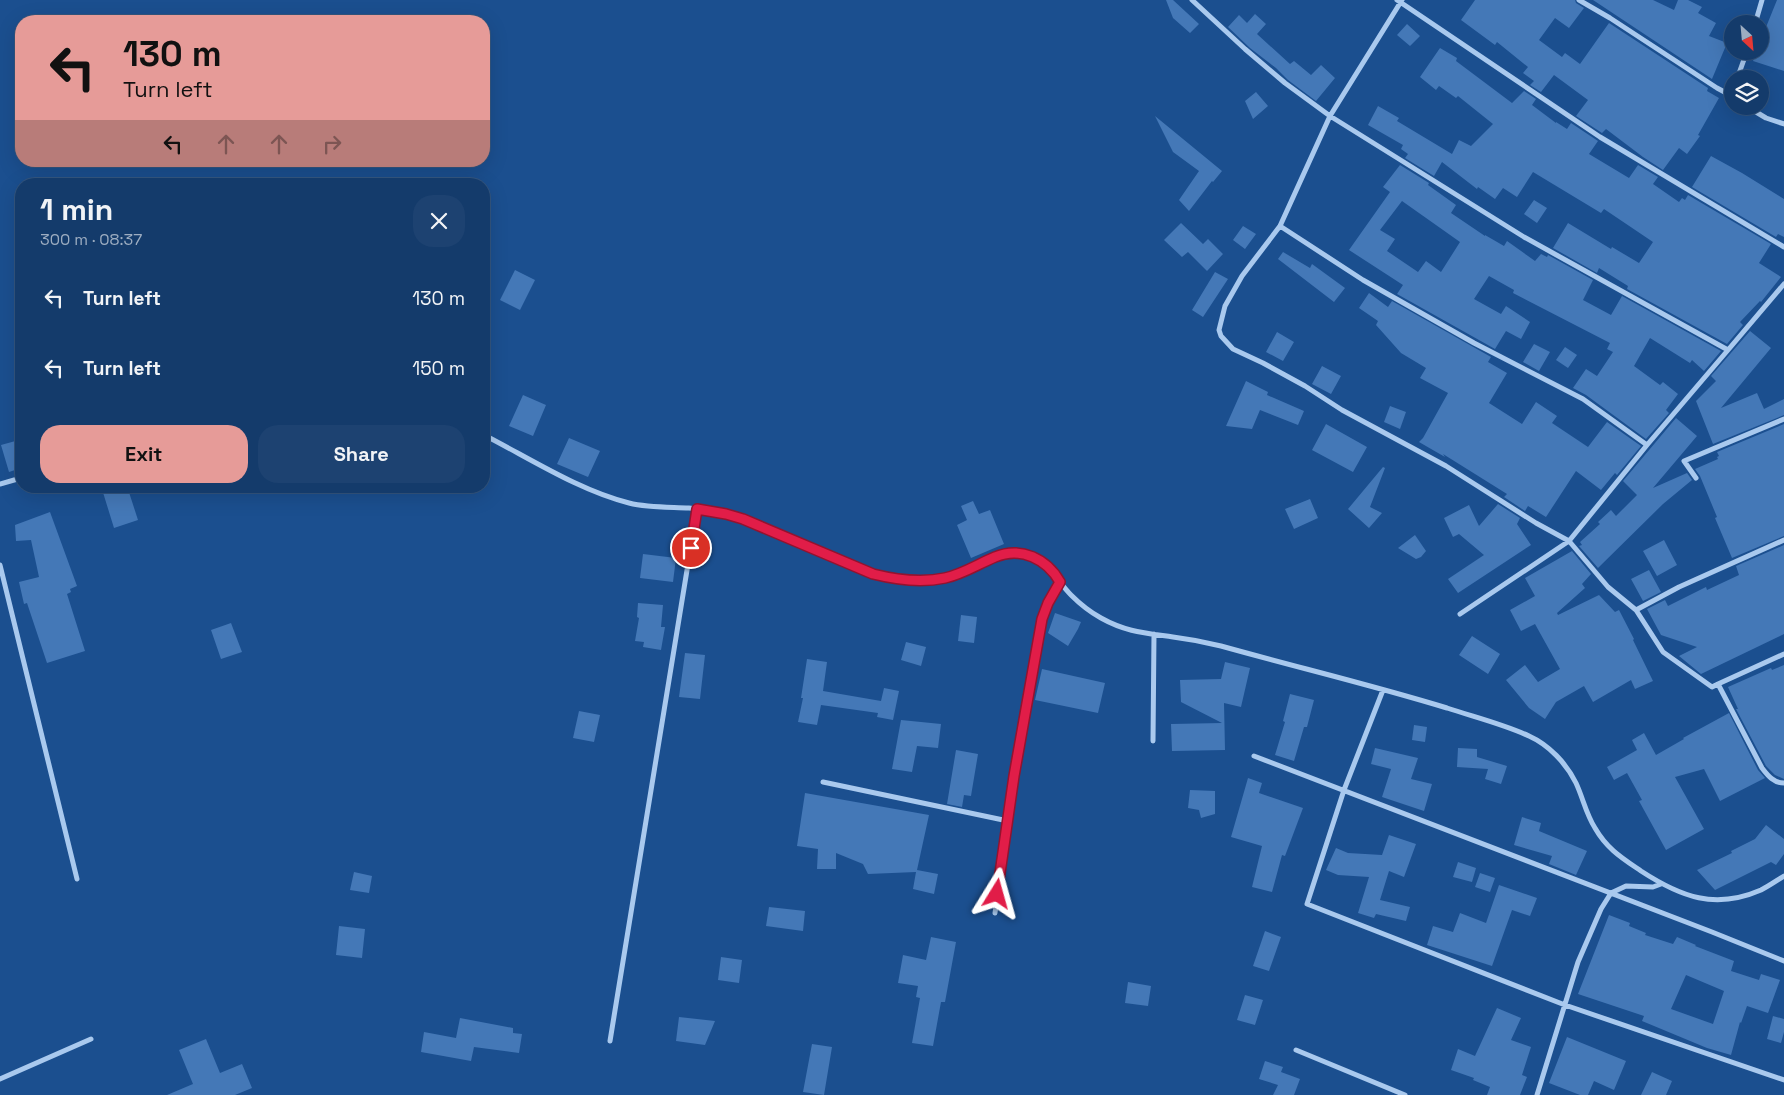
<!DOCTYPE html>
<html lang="en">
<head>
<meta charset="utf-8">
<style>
	:root { --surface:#143b6b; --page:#1d4271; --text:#f1f3f6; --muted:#9dadc1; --line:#33557e; --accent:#e69b98 }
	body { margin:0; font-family:"Space Grotesk",sans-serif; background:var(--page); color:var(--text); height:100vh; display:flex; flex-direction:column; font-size:19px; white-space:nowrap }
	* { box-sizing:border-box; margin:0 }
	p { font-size:16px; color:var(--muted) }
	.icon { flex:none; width:28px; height:28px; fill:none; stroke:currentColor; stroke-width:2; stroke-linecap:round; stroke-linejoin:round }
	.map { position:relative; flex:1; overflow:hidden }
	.panel { position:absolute; left:15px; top:178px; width:475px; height:315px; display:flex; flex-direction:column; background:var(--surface); border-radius:20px; box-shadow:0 5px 20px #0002,0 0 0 1px var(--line) }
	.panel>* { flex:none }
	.hud { position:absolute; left:15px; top:15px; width:475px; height:152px; border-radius:20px; box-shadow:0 5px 20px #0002,0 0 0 1px var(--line); background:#e69b98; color:#111; overflow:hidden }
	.needle { width:32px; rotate:154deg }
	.tools { position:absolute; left:1724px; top:15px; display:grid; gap:10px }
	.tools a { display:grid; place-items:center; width:45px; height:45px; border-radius:50%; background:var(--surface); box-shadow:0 5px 20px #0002,0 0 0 1px var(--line); font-size:25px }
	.pin { position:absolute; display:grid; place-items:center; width:42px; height:42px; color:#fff; margin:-21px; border:2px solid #fff; border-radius:50%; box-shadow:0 1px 5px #0007 }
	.me { position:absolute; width:55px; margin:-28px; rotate:8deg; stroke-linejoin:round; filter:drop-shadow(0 0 4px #0008) }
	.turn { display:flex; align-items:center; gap:18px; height:105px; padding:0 25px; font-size:22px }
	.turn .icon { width:65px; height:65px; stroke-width:2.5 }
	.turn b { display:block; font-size:35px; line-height:42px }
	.lanes { display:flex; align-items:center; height:48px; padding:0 25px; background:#0003; justify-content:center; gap:25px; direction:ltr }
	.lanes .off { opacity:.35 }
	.round { display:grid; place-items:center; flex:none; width:52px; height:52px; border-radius:20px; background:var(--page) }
	.head { display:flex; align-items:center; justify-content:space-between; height:85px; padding:0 25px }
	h1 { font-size:30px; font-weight:700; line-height:38px }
	.cta { display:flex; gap:10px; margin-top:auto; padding:10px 25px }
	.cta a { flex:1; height:58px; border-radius:20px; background:var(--accent); color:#111; font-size:20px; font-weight:700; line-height:58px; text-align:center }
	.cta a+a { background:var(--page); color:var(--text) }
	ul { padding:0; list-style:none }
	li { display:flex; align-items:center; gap:15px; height:70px; padding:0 25px }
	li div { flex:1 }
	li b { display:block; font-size:19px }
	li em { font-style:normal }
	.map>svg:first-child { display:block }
	.building { fill:#4478b7; fill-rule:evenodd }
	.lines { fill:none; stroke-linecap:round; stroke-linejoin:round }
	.minor { stroke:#a9c9ee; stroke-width:5 }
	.route-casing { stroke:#92132f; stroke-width:12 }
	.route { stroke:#e11d48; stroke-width:9 }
</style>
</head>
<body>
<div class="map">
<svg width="1784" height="1095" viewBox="0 0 1784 1095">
	<rect width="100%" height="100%" fill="#1b4f8f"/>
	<path class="building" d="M 1166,0 L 1173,0 L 1199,24 L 1190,33 L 1173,18 Z
		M 1475,0 L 1575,0 L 1576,3 L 1584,8 L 1569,28 L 1555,18 L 1539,40 L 1562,57 L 1565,53 L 1580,64 L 1609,23 L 1708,88 L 1707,91 L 1719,98 L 1698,135 L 1700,136 L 1687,154 L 1679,148 L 1663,170 L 1643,157 L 1606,129 L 1602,133 L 1576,116 L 1588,100 L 1554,75 L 1541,92 L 1530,85 L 1534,81 L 1523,73 L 1528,67 L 1497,42 L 1495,45 L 1461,20 Z
		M 1593,0 L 1653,0 L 1674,10 L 1678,0 L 1688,0 L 1702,7 L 1698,13 L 1716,23 L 1709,36 L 1727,43 L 1712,79 Z
		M 1777,0 L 1784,0 L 1784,71 L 1753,61 L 1757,51 L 1760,51 L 1760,42 Z
		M 1255,14 L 1266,24 L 1257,34 L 1290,64 L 1294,61 L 1311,75 L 1321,65 L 1335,78 L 1316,101 L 1288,80 L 1276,68 L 1250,48 L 1228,27 L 1239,15 L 1247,23 Z
		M 1407,24 L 1420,36 L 1410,46 L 1397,35 Z
		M 1440,48 L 1457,58 L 1456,61 L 1512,103 L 1524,91 L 1536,99 L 1532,105 L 1556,123 L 1556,122 L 1567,129 L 1571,123 L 1598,141 L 1589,154 L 1629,178 L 1638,165 L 1658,177 L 1653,184 L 1679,202 L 1682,198 L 1685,200 L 1688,195 L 1771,244 L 1759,263 L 1781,277 L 1761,302 L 1760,301 L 1740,322 L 1743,325 L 1727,344 L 1627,289 L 1628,286 L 1599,268 L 1597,273 L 1553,248 L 1568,223 L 1611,249 L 1612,247 L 1639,263 L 1653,242 L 1604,209 L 1601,213 L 1533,172 L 1517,197 L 1503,188 L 1495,199 L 1478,187 L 1477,189 L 1442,162 L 1434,176 L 1405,158 L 1408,154 L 1401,149 L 1403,145 L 1368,125 L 1378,106 L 1399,118 L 1397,121 L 1452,154 L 1459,140 L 1471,146 L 1493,124 L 1458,96 L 1456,98 L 1439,86 L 1436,90 L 1420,77 Z
		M 1256,92 L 1268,106 L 1253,119 L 1245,101 Z
		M 1155,116 L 1222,171 L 1213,182 L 1212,181 L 1189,211 L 1179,200 L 1199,171 L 1173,152 Z
		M 1711,156 L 1742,173 L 1784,199 L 1784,237 L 1778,234 L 1776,237 L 1692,187 Z
		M 1400,165 L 1429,183 L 1428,185 L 1456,205 L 1451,213 L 1485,236 L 1485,235 L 1504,246 L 1507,241 L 1535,261 L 1541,254 L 1547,257 L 1548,255 L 1593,280 L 1583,300 L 1611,315 L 1622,296 L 1721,351 L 1704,371 L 1692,360 L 1690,363 L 1650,338 L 1634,366 L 1660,385 L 1663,382 L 1678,394 L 1666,410 L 1669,413 L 1646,439 L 1586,395 L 1573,388 L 1586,369 L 1597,376 L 1613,352 L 1607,349 L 1610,343 L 1513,293 L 1514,290 L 1489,276 L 1474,299 L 1501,314 L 1506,306 L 1530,322 L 1521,339 L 1506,331 L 1495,349 L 1397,294 L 1403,285 L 1349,250 L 1390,192 L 1383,187 ZM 1402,201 L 1460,242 L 1441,272 L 1426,261 L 1418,272 L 1387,251 L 1395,239 L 1380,230 Z
		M 1534,200 L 1547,208 L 1537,223 L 1524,214 Z
		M 1181,223 L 1203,244 L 1208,239 L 1223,254 L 1207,271 L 1188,252 L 1182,257 L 1164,240 Z
		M 1243,226 L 1256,234 L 1245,249 L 1233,240 Z
		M 1283,252 L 1310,268 L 1312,264 L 1345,288 L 1334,302 L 1278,259 Z
		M 515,270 L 535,280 L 520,310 L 500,300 Z
		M 1215,272 L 1228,279 L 1203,317 L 1192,310 Z
		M 1369,293 L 1388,307 L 1392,301 L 1491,357 L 1488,362 L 1507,373 L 1489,403 L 1522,424 L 1536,402 L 1557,416 L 1552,423 L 1588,447 L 1607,422 L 1641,446 L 1617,475 L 1615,473 L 1601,490 L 1576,471 L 1546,517 L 1528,506 L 1525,511 L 1504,497 L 1507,494 L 1443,454 L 1445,457 L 1419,442 L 1423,438 L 1448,393 L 1420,378 L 1426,368 L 1401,353 L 1376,325 L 1378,321 L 1359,308 Z
		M 1750,331 L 1771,348 L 1721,408 L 1757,393 L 1764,409 L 1784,399 L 1784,415 L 1713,444 L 1696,401 L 1716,381 L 1711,376 Z
		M 1277,332 L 1294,342 L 1283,361 L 1266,352 Z
		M 1534,344 L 1550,352 L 1539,371 L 1523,362 Z
		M 1565,347 L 1577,355 L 1568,368 L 1556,360 Z
		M 1322,366 L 1341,376 L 1331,394 L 1312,384 Z
		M 1246,381 L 1268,392 L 1267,395 L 1304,411 L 1298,425 L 1260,410 L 1252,429 L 1226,426 Z
		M 523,395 L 546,405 L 533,436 L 509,426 Z
		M 1390,406 L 1406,412 L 1400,429 L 1384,422 Z
		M 1676,418 L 1697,436 L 1653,488 L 1687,473 L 1692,480 L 1663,504 L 1598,568 L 1579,546 L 1582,545 L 1580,542 L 1600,524 L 1598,522 L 1611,510 L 1616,516 L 1637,495 L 1623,481 Z
		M 1326,424 L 1367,447 L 1353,472 L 1312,450 Z
		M 1784,424 L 1784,536 L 1732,558 L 1715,518 L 1717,517 L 1700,476 L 1695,469 L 1718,459 L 1717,457 L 1719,456 L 1717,452 Z
		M 569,438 L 600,451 L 588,477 L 557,464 Z
		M 19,440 L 21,448 L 21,468 L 9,472 L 1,445 Z
		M 1383,467 L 1385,468 L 1370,507 L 1382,513 L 1369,528 L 1348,509 Z
		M 101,486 L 127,486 L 138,520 L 114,528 Z
		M 1310,499 L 1318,518 L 1294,529 L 1285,509 Z
		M 973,501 L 979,514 L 990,510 L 1004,544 L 971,558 L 957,525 L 967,520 L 961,506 Z
		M 1498,504 L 1520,518 L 1517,524 L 1531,545 L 1458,593 L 1448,579 L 1484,555 L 1459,534 L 1453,537 L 1444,518 L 1469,505 L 1479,526 Z
		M 50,512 L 77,586 L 70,589 L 71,592 L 67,594 L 85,651 L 47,663 L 27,603 L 24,604 L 19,582 L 39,577 L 31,540 L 16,541 L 15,525 Z
		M 1415,535 L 1426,551 L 1421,557 L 1416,559 L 1398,548 Z
		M 1664,540 L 1677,565 L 1657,576 L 1643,551 Z
		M 1784,545 L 1784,634 L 1701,674 L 1679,656 L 1697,647 L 1661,635 L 1647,609 L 1665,600 L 1668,606 L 1706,587 L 1707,590 L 1739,575 L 1736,566 Z
		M 1572,551 L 1591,574 L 1582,584 L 1585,588 L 1557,613 L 1558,615 L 1599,595 L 1615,612 L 1619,610 L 1634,639 L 1633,640 L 1653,681 L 1635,689 L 1631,680 L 1593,702 L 1584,686 L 1556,702 L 1545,719 L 1529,708 L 1506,680 L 1525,665 L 1538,682 L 1560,669 L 1535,624 L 1521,631 L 1510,610 L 1535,596 L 1525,578 Z
		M 643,554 L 676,558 L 673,582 L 640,578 Z
		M 1649,570 L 1661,592 L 1643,601 L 1631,579 Z
		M 638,603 L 663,605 L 661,627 L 665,627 L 661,650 L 643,647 L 644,642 L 635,641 L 639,618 L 637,617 Z
		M 1055,613 L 1081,622 L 1078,629 L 1068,646 L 1048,633 Z
		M 961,615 L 977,617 L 974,643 L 958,641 Z
		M 231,623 L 242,652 L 221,659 L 211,630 Z
		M 1472,636 L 1500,654 L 1488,674 L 1459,655 Z
		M 906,642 L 926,647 L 921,666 L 901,660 Z
		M 685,653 L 705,655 L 700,699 L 679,697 Z
		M 807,659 L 827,662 L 823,691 L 881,701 L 884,688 L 899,691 L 893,720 L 877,717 L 878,713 L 821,705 L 817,725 L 798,722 L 803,698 L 801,698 Z
		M 1225,662 L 1250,668 L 1241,707 L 1224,703 L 1225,750 L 1172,751 L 1171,724 L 1222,723 L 1181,702 L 1180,680 L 1221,679 Z
		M 1784,665 L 1784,779 L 1775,775 L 1766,766 L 1736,709 L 1738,709 L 1728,687 L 1771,668 L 1772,670 Z
		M 1042,669 L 1105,683 L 1098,713 L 1035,700 Z
		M 1290,694 L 1314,700 L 1307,727 L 1304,727 L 1294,761 L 1275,755 L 1285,722 L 1283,721 Z
		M 579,711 L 600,715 L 594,742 L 573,738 Z
		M 1729,713 L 1758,770 L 1765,778 L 1720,801 L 1704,769 L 1675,777 L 1704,829 L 1666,850 L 1639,801 L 1642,800 L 1627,773 L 1614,780 L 1607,767 L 1637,750 L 1632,740 L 1644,733 L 1656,755 L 1684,739 L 1683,738 Z
		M 901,720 L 941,724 L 938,748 L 917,746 L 912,772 L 892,769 Z
		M 1414,725 L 1427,727 L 1425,742 L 1412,740 Z
		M 1375,748 L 1418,758 L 1411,779 L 1432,784 L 1424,811 L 1382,797 L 1391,769 L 1371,764 Z
		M 1458,748 L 1477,749 L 1477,757 L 1507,766 L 1501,784 L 1485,779 L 1488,769 L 1457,767 Z
		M 956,750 L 978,754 L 971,796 L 964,795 L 962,807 L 947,804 Z
		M 1248,778 L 1262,783 L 1259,793 L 1303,808 L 1285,856 L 1282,855 L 1272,892 L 1252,887 L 1262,846 L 1231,837 Z
		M 1190,790 L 1215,791 L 1215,814 L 1201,818 L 1199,810 L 1188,808 Z
		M 805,793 L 929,815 L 917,870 L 938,874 L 934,894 L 913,889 L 916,872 L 868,874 L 863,864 L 836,853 L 836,869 L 817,869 L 818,849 L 797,846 Z
		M 1522,817 L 1541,823 L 1539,831 L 1587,851 L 1576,875 L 1549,864 L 1552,856 L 1514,845 Z
		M 1766,825 L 1784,839 L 1784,854 L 1776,865 L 1771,862 L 1715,890 L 1697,870 L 1732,853 L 1731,851 L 1755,839 Z
		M 1389,835 L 1416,844 L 1404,877 L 1389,871 L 1380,900 L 1410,907 L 1406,921 L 1376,914 L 1374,918 L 1358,913 L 1369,877 L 1338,875 L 1326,870 L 1336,848 L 1348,853 L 1382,855 Z
		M 1458,862 L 1476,868 L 1472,882 L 1453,877 Z
		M 354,872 L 372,876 L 369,893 L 350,890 Z
		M 1480,873 L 1495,878 L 1490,892 L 1475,887 Z
		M 1499,885 L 1537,898 L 1530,916 L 1512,910 L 1492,966 L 1427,945 L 1433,926 L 1453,932 L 1460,913 L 1486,923 Z
		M 769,907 L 805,911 L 803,931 L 766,926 Z
		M 1609,915 L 1630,923 L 1629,926 L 1646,933 L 1645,935 L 1673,944 L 1677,937 L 1696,945 L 1695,946 L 1734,961 L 1731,971 L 1759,980 L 1761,974 L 1780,980 L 1768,1013 L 1747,1006 L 1741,1023 L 1740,1022 L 1731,1055 L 1707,1048 L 1642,1021 L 1644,1016 L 1578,994 ZM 1686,975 L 1724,991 L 1713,1024 L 1671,1009 Z
		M 339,926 L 365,929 L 362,958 L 336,955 Z
		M 1265,931 L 1281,937 L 1269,971 L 1253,966 Z
		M 931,937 L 956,942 L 945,1002 L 941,1002 L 933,1046 L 912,1043 L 920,998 L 916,997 L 918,986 L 898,983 L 903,955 L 926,960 Z
		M 721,957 L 742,960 L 739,983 L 718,980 Z
		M 1128,982 L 1151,986 L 1148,1006 L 1125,1003 Z
		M 1245,995 L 1263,1000 L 1255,1025 L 1237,1020 Z
		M 1497,1008 L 1521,1018 L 1511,1040 L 1531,1047 L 1522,1075 L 1527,1077 L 1520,1095 L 1487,1095 L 1490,1087 L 1473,1080 L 1474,1078 L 1451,1070 L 1458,1049 L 1475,1056 Z
		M 1773,1016 L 1784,1019 L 1784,1032 L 1781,1043 L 1767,1039 Z
		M 679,1017 L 715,1021 L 705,1045 L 676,1041 Z
		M 460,1018 L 513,1028 L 513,1033 L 522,1034 L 519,1053 L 474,1047 L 471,1061 L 421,1052 L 424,1032 L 456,1038 Z
		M 1567,1037 L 1626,1061 L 1614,1090 L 1594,1081 L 1588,1095 L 1580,1095 L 1549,1083 Z
		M 206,1039 L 220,1073 L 242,1064 L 252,1088 L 235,1095 L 167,1095 L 193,1084 L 179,1050 Z
		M 812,1044 L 832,1047 L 824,1095 L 803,1092 Z
		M 1265,1061 L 1283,1067 L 1281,1072 L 1300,1079 L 1294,1095 L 1273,1095 L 1278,1085 L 1259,1079 Z
		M 1652,1072 L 1672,1081 L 1666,1095 L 1641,1095 Z"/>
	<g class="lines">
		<path class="minor" d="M 1192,0 L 1245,49 L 1285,83 L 1330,116 L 1524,237 L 1728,350 L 1784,284
			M 1397,0 L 1600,137 L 1784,247
			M 1402,0 L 1330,116 L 1280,226 L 1242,276 L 1225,306 L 1219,330 L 1221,336 L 1233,349 L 1263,363 L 1305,386 L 1342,410 L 1446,466 L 1536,523 L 1569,541 L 1608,587 L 1636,610 L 1663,652 L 1712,687 L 1718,684 L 1762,768 C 1768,776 1774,783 1784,783
			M 1579,0 L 1610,18 L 1717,88 L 1732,96
			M 1755,24 L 1762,0
			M 1737,79 L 1747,51
			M 1746,106 L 1766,118 L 1784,124
			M 1280,226 L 1363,280 L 1474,343 L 1583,399 L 1647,445 L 1569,541 L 1460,614
			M 484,435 C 529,458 580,491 629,503 C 649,508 669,507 689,508 C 719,510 747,519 773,533 C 794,541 815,550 836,558 C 866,571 894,583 927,581 C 942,579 957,575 971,570 C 990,561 1005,549 1027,555 C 1049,561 1056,580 1071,595 C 1079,603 1090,612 1101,618 C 1126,632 1145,633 1173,637 C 1189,639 1205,642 1221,646 C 1296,667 1372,685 1447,708 C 1474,717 1503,724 1529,736 C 1549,745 1566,763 1576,783 C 1583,798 1586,814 1595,828 C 1607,849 1622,858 1641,871 C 1681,897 1715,910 1761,890 C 1769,886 1776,881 1784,876
			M 1647,445 L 1728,350
			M 1696,478 L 1684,461 L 1784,419
			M 0,484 L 21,478
			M 0,565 L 77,879
			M 1636,610 L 1679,587 L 1784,540
			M 1718,684 L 1784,654
			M 1383,690 L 1344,790 L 1307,904 L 1565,1005 L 1784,1080
			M 1153,741 L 1154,634
			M 1254,756 L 1712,932 L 1784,961
			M 823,782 L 1008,821
			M 995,913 L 1014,776 L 1042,619 L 1048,603 L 1060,582
			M 610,1041 L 697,509
			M 1296,1050 L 1405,1095
			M 0,1079 L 91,1039
			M 1537,1095 L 1578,962 L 1601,909 L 1611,893 L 1626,886 L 1653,887 L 1661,884"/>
	</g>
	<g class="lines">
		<g class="route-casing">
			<path id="route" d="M 691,548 L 697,509 L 726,514 L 743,519 L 873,574 C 897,580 921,583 945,578 C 963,574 978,564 995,557 C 1021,546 1047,559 1060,582 L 1048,603 L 1042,619 L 1014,776 L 997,894"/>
		</g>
		<use href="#route" class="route"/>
	</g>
</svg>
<div class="tools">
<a><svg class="needle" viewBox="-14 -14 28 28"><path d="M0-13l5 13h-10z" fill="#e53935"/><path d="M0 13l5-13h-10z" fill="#9dadc1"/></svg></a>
<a><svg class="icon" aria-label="layers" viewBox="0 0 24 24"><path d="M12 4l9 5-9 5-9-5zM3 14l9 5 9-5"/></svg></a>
</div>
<div class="pin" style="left:691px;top:548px;background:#d93025"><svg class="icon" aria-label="arrive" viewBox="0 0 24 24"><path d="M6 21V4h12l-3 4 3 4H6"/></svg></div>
<svg class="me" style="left:997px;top:894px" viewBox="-20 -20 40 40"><path d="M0-17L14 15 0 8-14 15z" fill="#e11d48" stroke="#fff" stroke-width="4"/></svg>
<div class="hud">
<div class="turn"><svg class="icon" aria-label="left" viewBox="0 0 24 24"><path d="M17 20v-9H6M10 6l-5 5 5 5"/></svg><div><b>130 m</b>Turn left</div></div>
<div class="lanes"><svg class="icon" aria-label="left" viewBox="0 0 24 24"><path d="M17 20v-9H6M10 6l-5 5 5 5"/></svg><svg class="icon off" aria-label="ahead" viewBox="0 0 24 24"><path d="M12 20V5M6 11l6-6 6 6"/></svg><svg class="icon off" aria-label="ahead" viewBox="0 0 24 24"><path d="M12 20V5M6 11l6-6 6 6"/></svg><svg class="icon off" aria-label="right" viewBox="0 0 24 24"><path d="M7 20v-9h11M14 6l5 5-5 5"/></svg></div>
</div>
<section class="panel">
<div class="head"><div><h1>1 min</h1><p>300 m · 08:37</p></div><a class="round"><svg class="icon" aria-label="close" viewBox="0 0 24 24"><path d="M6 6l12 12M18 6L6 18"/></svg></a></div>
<ul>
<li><svg class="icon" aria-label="left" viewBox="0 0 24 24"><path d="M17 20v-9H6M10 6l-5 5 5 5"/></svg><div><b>Turn left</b></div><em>130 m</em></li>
<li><svg class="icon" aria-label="left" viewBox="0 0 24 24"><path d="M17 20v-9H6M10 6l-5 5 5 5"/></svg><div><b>Turn left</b></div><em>150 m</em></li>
</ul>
<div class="cta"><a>Exit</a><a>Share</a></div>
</section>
</div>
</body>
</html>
